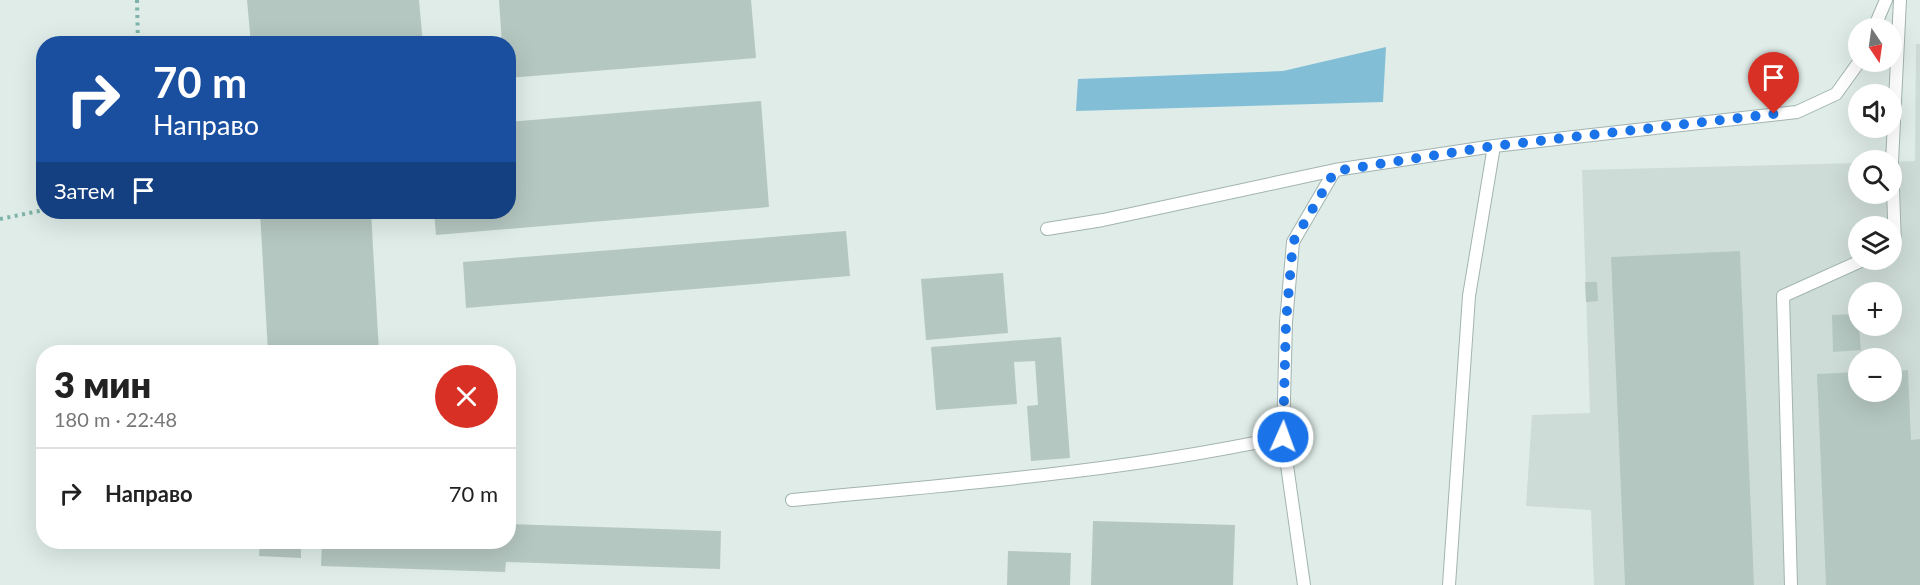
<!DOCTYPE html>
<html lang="ru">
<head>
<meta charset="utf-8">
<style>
	:root { --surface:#fff; --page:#f6f6f6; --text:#222; --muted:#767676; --line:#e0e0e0 }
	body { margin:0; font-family:Lato,sans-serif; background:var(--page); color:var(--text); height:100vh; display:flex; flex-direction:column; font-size:22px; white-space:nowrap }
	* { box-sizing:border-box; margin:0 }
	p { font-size:20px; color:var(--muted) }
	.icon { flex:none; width:33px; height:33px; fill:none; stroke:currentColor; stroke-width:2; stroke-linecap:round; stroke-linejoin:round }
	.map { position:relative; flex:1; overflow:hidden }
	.panel { position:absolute; left:36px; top:345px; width:480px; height:204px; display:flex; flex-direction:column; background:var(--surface); border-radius:24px; box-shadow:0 6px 24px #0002 }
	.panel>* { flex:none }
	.banner { position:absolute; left:36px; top:36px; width:480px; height:183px; border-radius:24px; box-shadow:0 6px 24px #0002; background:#1a4fa0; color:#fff; overflow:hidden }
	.needle { width:39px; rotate:167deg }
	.buttons { position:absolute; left:1848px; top:18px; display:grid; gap:12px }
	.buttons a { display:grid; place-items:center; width:54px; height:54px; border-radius:50%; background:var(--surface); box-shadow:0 6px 24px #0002; font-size:30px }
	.pin { position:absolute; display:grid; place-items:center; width:51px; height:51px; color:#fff; margin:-62px -26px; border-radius:50% 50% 50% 0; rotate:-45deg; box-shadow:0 0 6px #0007 }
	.pin .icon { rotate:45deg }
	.me { position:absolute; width:66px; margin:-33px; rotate:2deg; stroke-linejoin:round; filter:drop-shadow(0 0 4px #0008) }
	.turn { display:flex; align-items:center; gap:21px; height:126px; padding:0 18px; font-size:27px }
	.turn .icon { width:78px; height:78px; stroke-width:2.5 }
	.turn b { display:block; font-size:42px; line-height:51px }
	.then { display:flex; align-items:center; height:57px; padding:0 18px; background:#0003; gap:12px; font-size:22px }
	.round { display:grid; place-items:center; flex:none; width:63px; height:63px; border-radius:32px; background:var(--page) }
	.overview { display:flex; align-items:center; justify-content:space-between; height:102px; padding:0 18px }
	h1 { font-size:36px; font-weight:800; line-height:45px }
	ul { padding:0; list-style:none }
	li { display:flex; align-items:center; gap:18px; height:90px; padding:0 18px; border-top:2px solid var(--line) }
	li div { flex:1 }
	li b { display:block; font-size:22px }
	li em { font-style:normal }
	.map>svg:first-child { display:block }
	.built { fill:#cedcd7; fill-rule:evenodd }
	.water { fill:#82bfd7 }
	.building { fill:#b5c7c1 }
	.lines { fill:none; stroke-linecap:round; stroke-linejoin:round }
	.service-casing { stroke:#a2b4b0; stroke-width:14 }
	.path { stroke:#7db3a8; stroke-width:4; stroke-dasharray:3 4.5; stroke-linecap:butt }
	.service { stroke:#fff; stroke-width:12 }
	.route { stroke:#1a73e8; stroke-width:10; stroke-dasharray:0 18 }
</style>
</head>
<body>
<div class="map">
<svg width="1920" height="585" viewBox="0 0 1920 585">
	<rect width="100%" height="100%" fill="#dfece8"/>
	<path class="built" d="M 1916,44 L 1920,44 L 1920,585 L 1594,585 L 1591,510 L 1526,506 L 1532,415 L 1590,413 L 1582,170 L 1858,163 L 1858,194 L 1892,194 L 1892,162 L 1915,161 ZM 1858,226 L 1892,226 L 1892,260 L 1858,260 ZM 1858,292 L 1892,292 L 1892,326 L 1858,326 ZM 1858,358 L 1892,358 L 1892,392 L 1858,392 Z"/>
	<path class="water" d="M 1386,47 L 1383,102 L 1076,111 L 1078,79 L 1283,71 Z"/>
	<path class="building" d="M 247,0 L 419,0 L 423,44 L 251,44 Z
		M 499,0 L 751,0 L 756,58 L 508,78 L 508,44 L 502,44 Z
		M 761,101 L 769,207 L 436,235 L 434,212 L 508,212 L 508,122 Z
		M 260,212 L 371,212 L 379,352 L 268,352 Z
		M 846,231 L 850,276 L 466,308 L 463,262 Z
		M 1740,251 L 1754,585 L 1625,585 L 1611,257 Z
		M 1003,273 L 1008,333 L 926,340 L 921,279 Z
		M 1585,282 L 1597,282 L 1598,301 L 1586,302 Z
		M 1858,314 L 1861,350 L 1833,352 L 1832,315 Z
		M 1061,337 L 1070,458 L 1031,461 L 1027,406 L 1038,405 L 1035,361 L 1014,362 L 1017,404 L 936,410 L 931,347 Z
		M 1908,370 L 1911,440 L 1920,439 L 1920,585 L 1826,585 L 1817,374 L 1858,372 L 1858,392 L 1892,392 L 1892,371 Z
		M 1093,521 L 1235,525 L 1233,585 L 1091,585 Z
		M 508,524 L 721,531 L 720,569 L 506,562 L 505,572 L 321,566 L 322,542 L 508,542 Z
		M 260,542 L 301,542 L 301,558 L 259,556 Z
		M 1008,551 L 1071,553 L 1070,585 L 1007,585 Z"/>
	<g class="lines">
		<g class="service-casing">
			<path id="service" d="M 1874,28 L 1886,0
				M 1047,229 L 1103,220 L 1335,170
				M 1892,246 L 1895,245 L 1892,162 L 1900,0
				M 792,500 C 957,484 1121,472 1283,437
				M 1304,585 L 1283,437 L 1286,322 L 1293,242 L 1335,170 L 1494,146 L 1797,112 L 1836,94 L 1859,62
				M 1449,585 L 1469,296 L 1494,146
				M 1791,585 L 1783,296 L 1863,260"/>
		</g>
		<path class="path" d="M 137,0 L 138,44
			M 0,219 L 44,210"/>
		<use href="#service" class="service"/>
	</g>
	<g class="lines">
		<path class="route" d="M 1283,437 L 1286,322 L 1293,242 L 1335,171 L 1494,146 L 1774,114"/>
	</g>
</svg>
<div class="buttons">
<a><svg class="needle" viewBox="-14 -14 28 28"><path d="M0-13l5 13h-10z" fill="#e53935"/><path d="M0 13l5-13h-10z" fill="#767676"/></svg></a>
<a><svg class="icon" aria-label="sound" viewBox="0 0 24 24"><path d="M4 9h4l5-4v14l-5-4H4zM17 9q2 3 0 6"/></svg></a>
<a><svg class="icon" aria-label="search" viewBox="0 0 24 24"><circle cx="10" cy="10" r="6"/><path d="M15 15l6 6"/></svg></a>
<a><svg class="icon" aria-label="layers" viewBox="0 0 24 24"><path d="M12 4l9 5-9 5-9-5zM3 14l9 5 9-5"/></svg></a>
<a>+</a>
<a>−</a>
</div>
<div class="pin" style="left:1774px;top:114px;background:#d93025"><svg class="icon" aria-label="arrive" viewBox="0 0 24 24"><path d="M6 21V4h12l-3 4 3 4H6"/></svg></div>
<svg class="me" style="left:1283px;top:437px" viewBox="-20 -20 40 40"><circle r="17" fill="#1a73e8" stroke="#fff" stroke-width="3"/><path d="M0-11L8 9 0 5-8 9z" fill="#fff"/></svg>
<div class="banner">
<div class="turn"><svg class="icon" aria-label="right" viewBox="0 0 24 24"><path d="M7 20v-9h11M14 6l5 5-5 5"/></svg><div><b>70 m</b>Направо</div></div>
<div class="then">Затем<svg class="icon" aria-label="arrive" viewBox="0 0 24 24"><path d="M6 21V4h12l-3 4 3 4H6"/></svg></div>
</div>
<section class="panel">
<div class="overview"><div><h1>3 мин</h1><p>180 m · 22:48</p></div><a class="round" style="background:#d93025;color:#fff"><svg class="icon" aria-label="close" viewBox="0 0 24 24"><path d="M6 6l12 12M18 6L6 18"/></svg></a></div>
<ul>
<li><svg class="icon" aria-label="right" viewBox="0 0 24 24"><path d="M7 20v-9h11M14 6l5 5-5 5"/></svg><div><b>Направо</b></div><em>70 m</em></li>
</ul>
</section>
</div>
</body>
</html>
